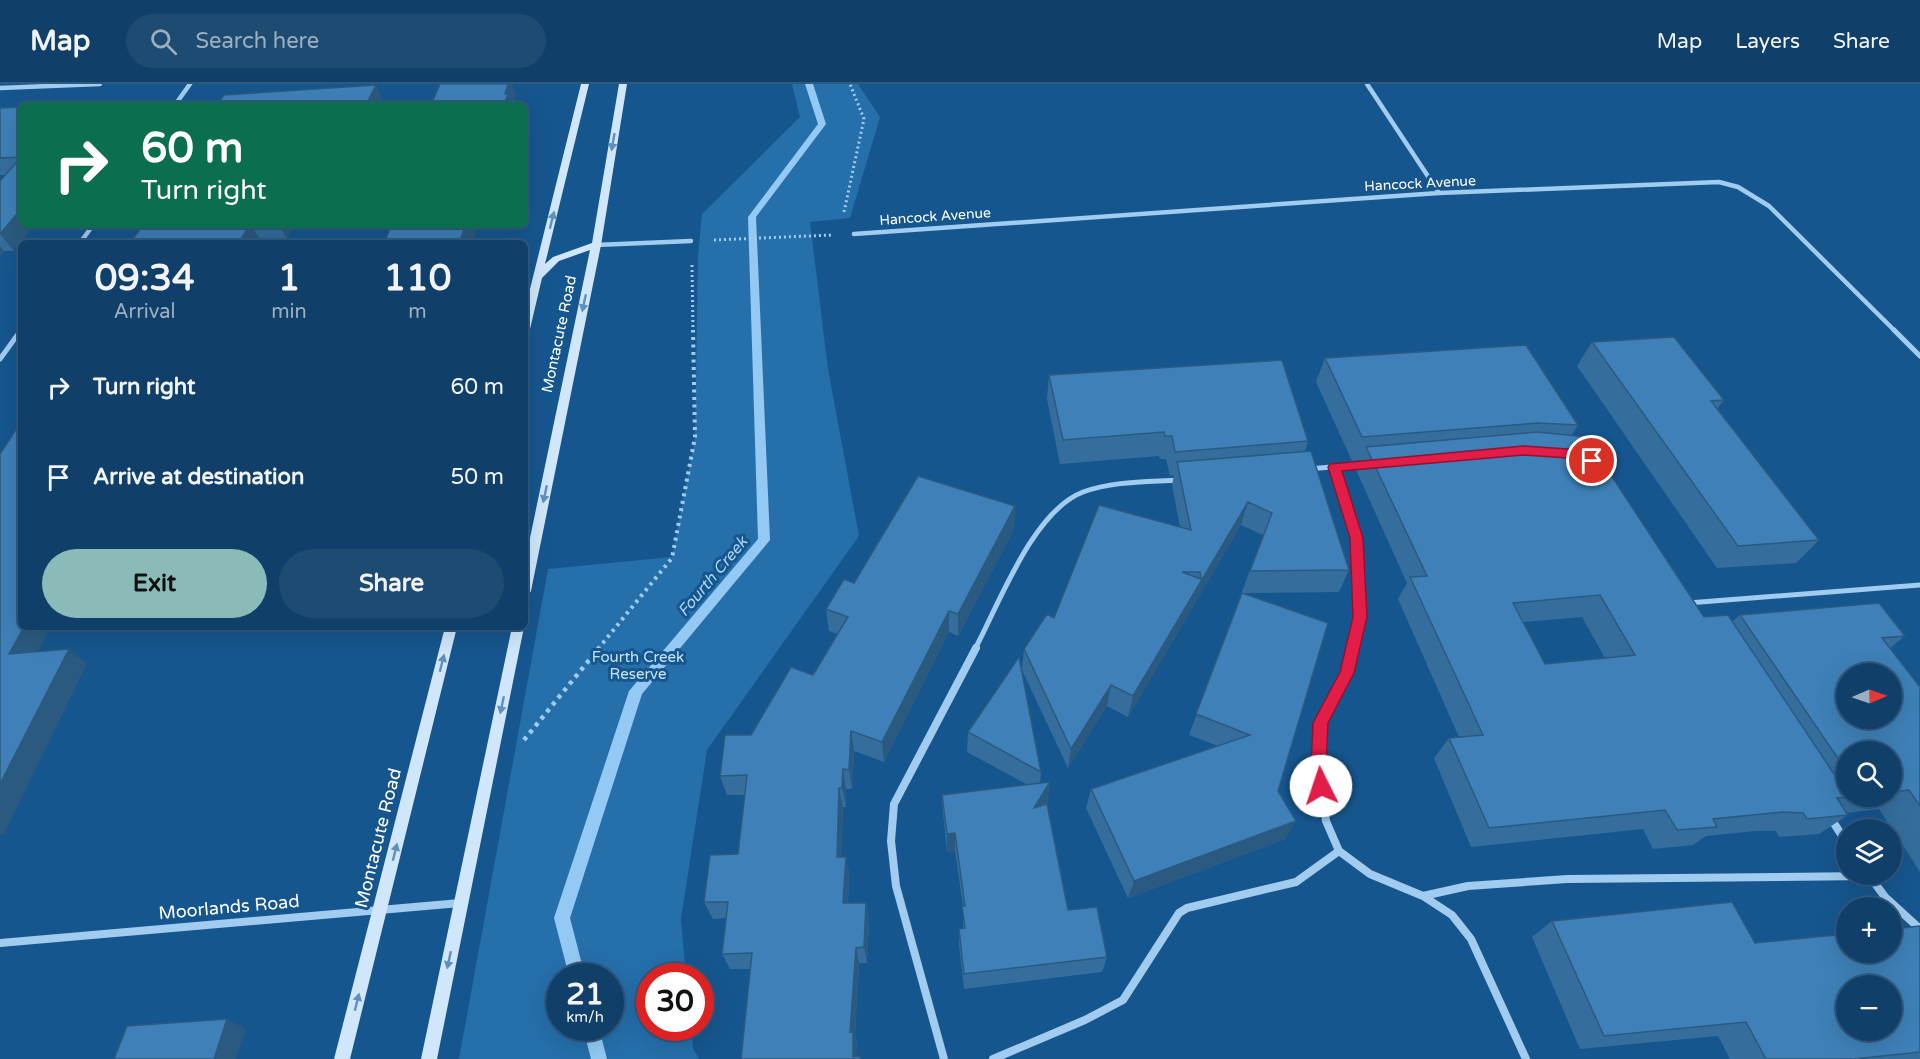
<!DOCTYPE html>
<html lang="en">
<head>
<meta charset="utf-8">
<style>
	:root { --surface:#10406a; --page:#1e4b72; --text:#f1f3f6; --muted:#9cafc1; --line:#30597e; --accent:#8bbbb9 }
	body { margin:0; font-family:"Varela Round",sans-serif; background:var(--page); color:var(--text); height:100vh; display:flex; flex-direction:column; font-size:22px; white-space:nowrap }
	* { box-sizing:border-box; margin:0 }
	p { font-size:20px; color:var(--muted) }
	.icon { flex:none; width:33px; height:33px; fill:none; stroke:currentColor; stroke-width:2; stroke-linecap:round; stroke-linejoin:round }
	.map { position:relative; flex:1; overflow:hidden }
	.panel { position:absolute; left:18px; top:156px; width:510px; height:390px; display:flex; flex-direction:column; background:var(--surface); border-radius:9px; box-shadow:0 6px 24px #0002,0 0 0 2px var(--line) }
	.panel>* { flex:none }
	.top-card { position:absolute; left:18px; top:18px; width:510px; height:126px; border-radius:9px; box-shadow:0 6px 24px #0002,0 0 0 2px var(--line); background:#0b6e4f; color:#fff; overflow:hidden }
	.needle { width:39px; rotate:88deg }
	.tools { position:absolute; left:1836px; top:579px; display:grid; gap:12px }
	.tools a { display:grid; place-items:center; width:66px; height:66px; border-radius:50%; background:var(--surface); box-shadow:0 6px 24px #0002,0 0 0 2px var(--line); font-size:30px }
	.speed { position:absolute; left:546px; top:879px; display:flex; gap:12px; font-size:30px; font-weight:700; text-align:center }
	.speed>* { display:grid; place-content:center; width:78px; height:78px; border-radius:50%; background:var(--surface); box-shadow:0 6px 24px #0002,0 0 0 2px var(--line); line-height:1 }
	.speed small { font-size:15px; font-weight:400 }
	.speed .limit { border:9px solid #d22; background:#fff; color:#111 }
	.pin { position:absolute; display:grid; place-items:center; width:51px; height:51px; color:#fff; margin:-26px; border:3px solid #fff; border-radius:50%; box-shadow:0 2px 6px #0007 }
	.me { position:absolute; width:66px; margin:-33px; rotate:356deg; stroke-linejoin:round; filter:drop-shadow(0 0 4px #0008) }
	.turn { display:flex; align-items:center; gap:21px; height:126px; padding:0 24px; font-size:27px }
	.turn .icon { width:78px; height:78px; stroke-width:2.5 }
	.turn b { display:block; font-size:42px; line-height:51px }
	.eta { display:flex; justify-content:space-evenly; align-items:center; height:102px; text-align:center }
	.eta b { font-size:36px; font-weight:700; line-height:42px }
	.button { display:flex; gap:12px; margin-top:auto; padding:12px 24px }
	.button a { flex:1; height:69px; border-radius:36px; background:var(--accent); color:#111; font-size:24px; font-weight:700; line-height:69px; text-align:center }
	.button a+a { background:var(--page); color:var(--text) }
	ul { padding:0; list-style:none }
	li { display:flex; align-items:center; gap:18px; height:90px; padding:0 24px }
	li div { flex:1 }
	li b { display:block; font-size:22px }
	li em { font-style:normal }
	header { display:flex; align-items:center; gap:36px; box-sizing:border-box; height:84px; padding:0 30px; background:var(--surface); border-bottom:2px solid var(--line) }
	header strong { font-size:28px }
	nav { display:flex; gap:33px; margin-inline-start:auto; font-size:21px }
	.search { width:420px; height:54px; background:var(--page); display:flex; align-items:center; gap:15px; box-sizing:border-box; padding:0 21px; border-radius:33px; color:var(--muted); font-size:22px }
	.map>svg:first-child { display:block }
	.green { fill:#256fab; fill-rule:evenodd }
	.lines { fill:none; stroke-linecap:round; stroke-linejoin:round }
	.stream { fill:#93c9f3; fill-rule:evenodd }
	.path-far2 { stroke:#a1ccf0; stroke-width:3; stroke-dasharray:2 3; stroke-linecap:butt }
	.path-far1 { stroke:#a1ccf0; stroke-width:4; stroke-dasharray:3 4.5; stroke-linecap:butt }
	.path { stroke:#a1ccf0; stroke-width:4.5; stroke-dasharray:4 5; stroke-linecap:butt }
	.minor-far2 { stroke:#a1ccf0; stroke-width:4.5 }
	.minor-far1 { stroke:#a1ccf0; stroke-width:5 }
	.minor { stroke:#a1ccf0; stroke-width:8 }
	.secondary { fill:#cfe6fb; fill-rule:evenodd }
	.wall { fill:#356e9d; fill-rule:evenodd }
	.shaded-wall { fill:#2b5a80 }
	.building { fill:#3e80b7; stroke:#2b5a80; stroke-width:1.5; fill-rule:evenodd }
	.oneway { fill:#6090ba }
	.route { fill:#e11d48; stroke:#92132f; stroke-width:1.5 }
	.labels { text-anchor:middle; stroke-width:6; stroke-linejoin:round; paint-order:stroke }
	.far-street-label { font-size:14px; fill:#fff; stroke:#16568e }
	.street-label { font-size:15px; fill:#fff; stroke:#16568e }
	.park-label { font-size:15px; fill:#c7e4fb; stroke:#16568e }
	.water-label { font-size:16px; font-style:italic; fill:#add6f7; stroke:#16568e }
	.near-street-label { font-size:18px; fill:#fff; stroke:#16568e }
</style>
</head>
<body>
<header>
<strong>Map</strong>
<div class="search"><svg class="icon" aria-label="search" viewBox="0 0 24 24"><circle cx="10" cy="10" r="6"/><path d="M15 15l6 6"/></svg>Search here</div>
<nav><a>Map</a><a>Layers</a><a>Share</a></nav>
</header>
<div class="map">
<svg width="1920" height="975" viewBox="0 0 1920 975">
	<rect width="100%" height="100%" fill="#16568e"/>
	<path class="green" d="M 792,0 L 858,0 L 880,33 L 850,134 L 810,138 L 828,285 L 859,452 L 707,666 L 681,835 L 686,892 L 650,892 L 650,944 L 691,944 L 693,964 L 699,975 L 459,975 L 548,485 L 672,473 L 695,353 L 698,171 L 702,130 L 800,33 ZM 560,892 L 610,892 L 610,944 L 560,944 Z"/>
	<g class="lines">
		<path class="stream" d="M 805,0 L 813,0 L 826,40 L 756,133 L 770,456 L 642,610 L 570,834 L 585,892 L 569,892 L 554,834 L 629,607 L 758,455 L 748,133 L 818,40 Z
			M 583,944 L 599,944 L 607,975 L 591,975 Z"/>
		<path class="path-far2" d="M 844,128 L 864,35 L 850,0
			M 714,156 L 832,151
			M 692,181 L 693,247"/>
		<path class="path-far1" d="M 598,565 L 672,474 L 695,353 L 693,246"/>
		<path class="path" d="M 524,656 L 599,564"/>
		<path class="minor-far2" d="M 1367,0 L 1439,109
			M 0,4 L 100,0
			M 175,21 L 190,0
			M 854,150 L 1439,109 L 1719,98 L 1738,103 L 1769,122 L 1895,247
			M 80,159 L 93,141
			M 596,161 L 691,157
			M 19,247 L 21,245"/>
		<path class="minor-far1" d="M 1894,246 L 1920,272
			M 0,275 L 21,246
			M 1334,383 L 1357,454 L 1360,533 L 1353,565
			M 1309,385 L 1364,380
			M 1688,519 L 1920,501
			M 975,565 C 999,520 1033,427 1083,408 C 1113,397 1147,398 1179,396"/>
		<path class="minor" d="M 1353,564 L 1347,589 L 1320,639 L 1319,684 L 1326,737 L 1339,767 L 1370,790 L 1423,812 L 1452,831 L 1471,855 L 1526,975
			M 1830,733 L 1846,758
			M 1868,790 L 1885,813 L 1920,845
			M 1423,812 L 1468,802 L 1567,795 L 1869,792
			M 0,859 L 460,819
			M 944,975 L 896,802 L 891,757 L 894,720 L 976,564
			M 993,975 L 1085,936 L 1123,916 L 1179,829 L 1187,824 L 1296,798 L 1339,767"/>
		<path class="secondary" d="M 581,0 L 589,0 L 545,180 L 553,173 L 592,159 L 619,0 L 627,0 L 601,161 L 531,507 L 529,510 L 525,512 L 525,478 L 590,166 L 559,177 L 542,194 L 530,245 L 525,248 L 525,225 Z
			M 445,543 L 457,543 L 350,975 L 334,975 Z
			M 512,543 L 524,543 L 437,975 L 421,975 Z"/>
	</g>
	<path class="wall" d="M 21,23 L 21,141 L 14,167 L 4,167 L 0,173 L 0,97 L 6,91 L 0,91 L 0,24 Z
		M 136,141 L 294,141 L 287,155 L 261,156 L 139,146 Z
		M 1592,258 L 1724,316 L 1717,325 L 1819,456 L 1796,479 L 1717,484 L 1577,282 Z
		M 1325,274 L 1578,341 L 1571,352 L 1704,533 L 1732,538 L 1740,531 L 1905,552 L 1890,564 L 1920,603 L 1920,788 L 1879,725 L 1846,729 L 1848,731 L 1819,750 L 1779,753 L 1776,747 L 1756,747 L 1706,752 L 1693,761 L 1653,765 L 1643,745 L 1471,763 L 1434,674 L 1449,654 L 1459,653 L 1398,515 L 1407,499 L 1356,386 L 1360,376 L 1352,377 L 1316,298 ZM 1582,533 L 1605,574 L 1545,580 L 1523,538 ZM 1846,668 L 1892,668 L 1892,712 L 1846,712 Z
		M 1049,291 L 1308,357 L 1305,368 L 1349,486 L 1339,508 L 1243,509 L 1278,707 L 1285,755 L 1128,814 L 1086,724 L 1091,705 L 1218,662 L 1189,651 L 1263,451 L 1241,441 L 1128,633 L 1107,622 L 1068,684 L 1022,586 L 1024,565 L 1054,534 L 1180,443 L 1172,401 L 1174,391 L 1170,392 L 1166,375 L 1160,375 L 1159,372 L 1060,380 L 1047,315 Z
		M 918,392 L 1015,422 L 1014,445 L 958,552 L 949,548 L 884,678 L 854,667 L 852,705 L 846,705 L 846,723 L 843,723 L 841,773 L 846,773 L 849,790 L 848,819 L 866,819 L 869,835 L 867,879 L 859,879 L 855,952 L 857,960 L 857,972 L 860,972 L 860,975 L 741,975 L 751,885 L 730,885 L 722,870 L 726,834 L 713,835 L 704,818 L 710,771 L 738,770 L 745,711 L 727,711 L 720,692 L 725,651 L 751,651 L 791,583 L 813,591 L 838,550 L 829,547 L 826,525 L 844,495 L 854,499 Z
		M 968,648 L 1041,688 L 1040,700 L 1048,718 L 1046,720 L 1068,826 L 1107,873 L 1102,888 L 964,905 L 959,860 L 959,845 L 963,844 L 963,822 L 955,767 L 947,768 L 943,729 L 942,711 L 1028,701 L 967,668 Z
		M 1552,837 L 1755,859 L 1920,842 L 1920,975 L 1730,975 L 1718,952 L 1580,965 L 1532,853 Z"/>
	<path class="shaded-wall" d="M 508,0 L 512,0 L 516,11 L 512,21 L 504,21 L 505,10 Z
		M 376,1 L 383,17 L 381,21 L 366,21 Z
		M 21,125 L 21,141 L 35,141 L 14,167 L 0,150 Z
		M 249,141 L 251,141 L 261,156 L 259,159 L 239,159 Z
		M 279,141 L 294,141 L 287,155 Z
		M 466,141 L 479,141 L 472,159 L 459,159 Z
		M 0,162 L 4,167 L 0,173 Z
		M 1248,418 L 1241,441 L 1128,633 L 1133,612 Z
		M 1015,422 L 1014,445 L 958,552 L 958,530 Z
		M 949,527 L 949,548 L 884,678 L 882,658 Z
		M 24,543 L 51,543 L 29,585 L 9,570 Z
		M 69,565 L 87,580 L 3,752 L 0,750 L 0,700 Z
		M 1111,601 L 1107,622 L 1068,684 L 1071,665 Z
		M 851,647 L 854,667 L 852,705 L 849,686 Z
		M 843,685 L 846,705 L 846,723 L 842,704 Z
		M 1050,698 L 1048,718 L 1032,743 L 1034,724 Z
		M 839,704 L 843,723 L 841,791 L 837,773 Z
		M 1296,737 L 1285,755 L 1128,814 L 1134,797 Z
		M 955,749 L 955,767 L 947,768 L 947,750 Z
		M 846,773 L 849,790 L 847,835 L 843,819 Z
		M 866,819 L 869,835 L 867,879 L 864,863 Z
		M 856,864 L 859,879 L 855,952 L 857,960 L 857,975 L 853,975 L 850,948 Z
		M 227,935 L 246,945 L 236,975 L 214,975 Z"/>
	<path class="building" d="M 440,0 L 508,0 L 505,10 L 508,10 L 504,21 L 431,21 Z
		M 376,1 L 366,21 L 217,21 L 224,11 Z
		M 121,17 L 118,21 L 55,21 Z
		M 21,23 L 21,125 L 0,150 L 0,97 L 21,73 L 0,74 L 0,24 Z
		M 143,141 L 249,141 L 239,159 L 130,159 Z
		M 399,141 L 466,141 L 459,159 L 384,159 L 390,145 L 397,145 Z
		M 1674,253 L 1724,316 L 1711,317 L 1819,456 L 1738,462 L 1592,258 Z
		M 1526,261 L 1578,341 L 1537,339 L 1362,353 L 1325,274 Z
		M 1282,276 L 1308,357 L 1175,368 L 1172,352 L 1165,352 L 1164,348 L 1063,356 L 1049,291 Z
		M 21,338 L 21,543 L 24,543 L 9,570 L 69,565 L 0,700 L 0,370 Z
		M 1537,348 L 1586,353 L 1704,533 L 1728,531 L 1846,708 L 1846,712 L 1850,713 L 1837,714 L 1848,731 L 1807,735 L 1803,729 L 1782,728 L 1713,735 L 1717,743 L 1677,746 L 1665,726 L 1489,744 L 1449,654 L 1483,651 L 1410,493 L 1427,492 L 1366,363 ZM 1600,511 L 1635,571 L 1545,580 L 1513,519 Z
		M 1311,367 L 1349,486 L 1250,487 L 1272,429 L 1248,418 L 1133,612 L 1111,601 L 1071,665 L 1024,565 L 1047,530 L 1054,534 L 1099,421 L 1191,446 L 1177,378 ZM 1182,488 L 1200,488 L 1201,495 Z
		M 918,392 L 1015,422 L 958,530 L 949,527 L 882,658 L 851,647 L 849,686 L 843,685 L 842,704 L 839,704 L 837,773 L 846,773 L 843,819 L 866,819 L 864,863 L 856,864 L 850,948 L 853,947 L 853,973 L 860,972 L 860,975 L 741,975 L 752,869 L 722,870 L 728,818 L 704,818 L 710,771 L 738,770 L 747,691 L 720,692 L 725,651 L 751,651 L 791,583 L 813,591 L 848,533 L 826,525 L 844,495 L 854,499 Z
		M 1242,509 L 1328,539 L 1278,707 L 1296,737 L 1134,797 L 1091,705 L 1250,651 L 1196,630 Z
		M 1879,519 L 1905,552 L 1882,554 L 1920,603 L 1920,722 L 1909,706 L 1892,708 L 1892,668 L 1846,668 L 1846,686 L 1740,531 ZM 1846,590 L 1892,590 L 1892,634 L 1846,634 Z
		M 1019,573 L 1041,688 L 968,648 Z
		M 1050,698 L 1034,724 L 1047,720 L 1068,826 L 1097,823 L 1107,873 L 964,890 L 959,845 L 965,844 L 962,822 L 965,822 L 955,749 L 947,750 L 942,711 Z
		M 1732,818 L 1755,859 L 1846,850 L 1846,868 L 1892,868 L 1892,845 L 1920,842 L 1920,968 L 1854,975 L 1766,975 L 1746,938 L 1604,952 L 1552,837 ZM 1846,902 L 1892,902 L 1892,946 L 1846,946 Z
		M 227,935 L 214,975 L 114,975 L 127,942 Z"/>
	<defs><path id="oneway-solid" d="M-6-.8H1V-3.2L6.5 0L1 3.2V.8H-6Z" transform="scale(1.5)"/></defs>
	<g class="oneway">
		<use href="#oneway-solid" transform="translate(613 58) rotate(100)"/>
		<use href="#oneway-solid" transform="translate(552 136) rotate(-76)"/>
		<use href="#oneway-solid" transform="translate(584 219) rotate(102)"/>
		<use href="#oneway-solid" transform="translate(545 410) rotate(102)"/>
		<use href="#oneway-solid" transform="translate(442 579) rotate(-76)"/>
		<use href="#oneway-solid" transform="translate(502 621) rotate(102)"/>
		<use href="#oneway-solid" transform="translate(395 768) rotate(-76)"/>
		<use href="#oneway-solid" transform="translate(449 876) rotate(102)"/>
		<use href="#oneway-solid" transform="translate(357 918) rotate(-76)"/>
	</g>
	<path class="route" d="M 1523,362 L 1568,365 L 1596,374 L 1598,377 L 1592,382 L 1568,374 L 1523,371 L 1342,387 L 1363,454 L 1367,533 L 1354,589 L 1328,639 L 1326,684 L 1329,702 L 1327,707 L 1321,709 L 1316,707 L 1311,684 L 1313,639 L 1340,588 L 1353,533 L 1350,454 L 1328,383 L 1330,380 Z"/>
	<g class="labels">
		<g class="far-street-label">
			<text transform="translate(1420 99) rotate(-3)" y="5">Hancock Avenue</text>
			<text transform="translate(935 132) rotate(-4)" y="5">Hancock Avenue</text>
		</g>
		<g class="street-label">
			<text transform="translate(559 250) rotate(-78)" y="5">Montacute Road</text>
		</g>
		<g class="park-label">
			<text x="638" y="578">Fourth Creek<tspan x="638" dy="17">Reserve</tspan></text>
		</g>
		<g class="water-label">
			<text transform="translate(712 492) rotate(-50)" y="6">Fourth Creek</text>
		</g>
		<g class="near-street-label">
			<text transform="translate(378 754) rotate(-76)" y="6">Montacute Road</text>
			<text transform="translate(229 823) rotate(-5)" y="6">Moorlands Road</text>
		</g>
	</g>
</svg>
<div class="tools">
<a><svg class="needle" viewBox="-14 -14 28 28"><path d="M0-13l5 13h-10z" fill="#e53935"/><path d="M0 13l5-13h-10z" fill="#9cafc1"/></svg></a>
<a><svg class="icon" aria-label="search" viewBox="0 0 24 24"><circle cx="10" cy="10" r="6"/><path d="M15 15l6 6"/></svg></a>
<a><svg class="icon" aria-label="layers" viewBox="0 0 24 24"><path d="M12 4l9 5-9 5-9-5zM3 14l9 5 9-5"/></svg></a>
<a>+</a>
<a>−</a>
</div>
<div class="speed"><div>21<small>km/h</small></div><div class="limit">30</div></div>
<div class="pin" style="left:1592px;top:377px;background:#d93025"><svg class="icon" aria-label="arrive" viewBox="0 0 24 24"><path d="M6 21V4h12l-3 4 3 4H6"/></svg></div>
<svg class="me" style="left:1321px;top:702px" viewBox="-20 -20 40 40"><circle r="19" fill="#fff"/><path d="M0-13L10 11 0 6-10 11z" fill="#e11d48"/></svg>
<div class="top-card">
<div class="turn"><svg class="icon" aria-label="right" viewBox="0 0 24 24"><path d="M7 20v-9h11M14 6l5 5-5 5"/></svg><div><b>60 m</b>Turn right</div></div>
</div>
<section class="panel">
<div class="eta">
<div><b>09:34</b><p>Arrival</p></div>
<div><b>1</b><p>min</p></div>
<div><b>110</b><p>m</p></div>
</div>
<ul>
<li><svg class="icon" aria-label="right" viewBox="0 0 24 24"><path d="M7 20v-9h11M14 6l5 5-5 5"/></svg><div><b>Turn right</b></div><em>60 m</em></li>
<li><svg class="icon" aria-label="arrive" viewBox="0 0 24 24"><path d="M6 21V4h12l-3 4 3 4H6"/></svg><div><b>Arrive at destination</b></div><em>50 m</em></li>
</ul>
<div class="button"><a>Exit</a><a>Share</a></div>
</section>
</div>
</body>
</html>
